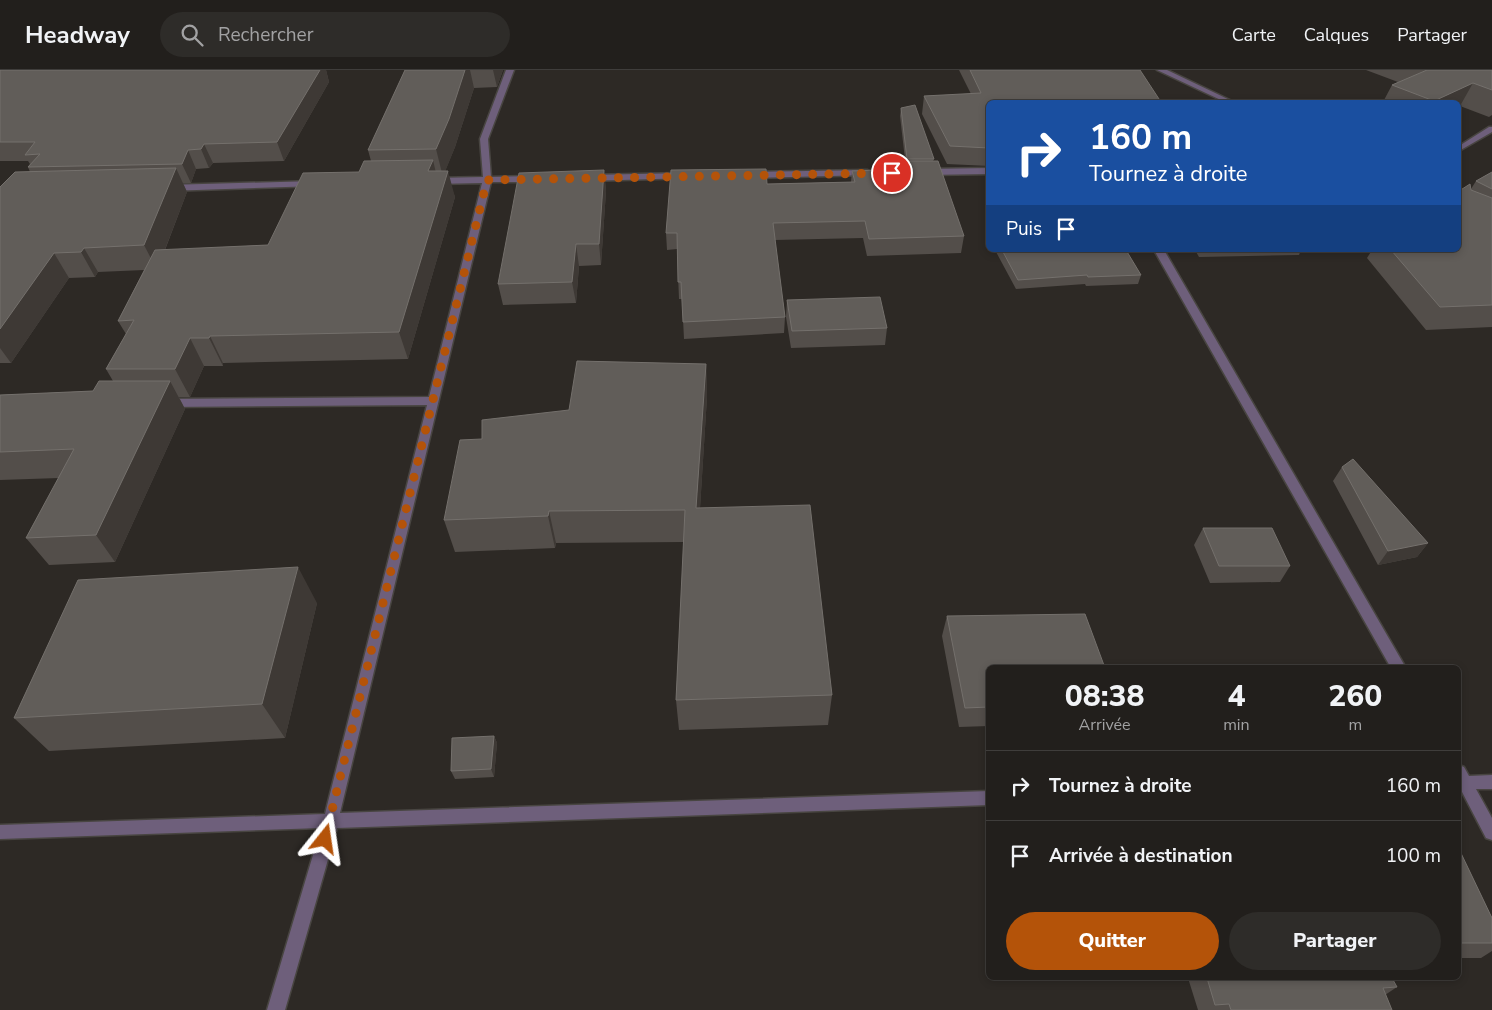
<!DOCTYPE html>
<html lang="fr">
<head>
<meta charset="utf-8">
<style>
	:root { --surface:#221f1c; --page:#2e2c29; --text:#f1f3f6; --muted:#a2a2a3; --line:#3f3d3b; --accent:#b45309 }
	body { margin:0; font-family:"Nunito Sans",sans-serif; background:var(--page); color:var(--text); height:100vh; display:flex; flex-direction:column; font-size:19px; white-space:nowrap }
	* { box-sizing:border-box; margin:0 }
	p { font-size:16px; color:var(--muted) }
	.icon { flex:none; width:28px; height:28px; fill:none; stroke:currentColor; stroke-width:2; stroke-linecap:round; stroke-linejoin:round }
	.map { position:relative; flex:1; overflow:hidden }
	.details { position:absolute; left:986px; top:595px; width:475px; height:315px; display:flex; flex-direction:column; background:var(--surface); border-radius:8px; box-shadow:0 2px 8px #0003,0 0 0 1px var(--line) }
	.details>* { flex:none }
	.hud { position:absolute; left:986px; top:30px; width:475px; height:152px; border-radius:8px; box-shadow:0 2px 8px #0003,0 0 0 1px var(--line); background:#1a4fa0; color:#fff; overflow:hidden }
	.pin { position:absolute; display:grid; place-items:center; width:42px; height:42px; color:#fff; margin:-21px; border:2px solid #fff; border-radius:50%; box-shadow:0 1px 5px #0007 }
	.me { position:absolute; width:55px; margin:-28px; rotate:15deg; stroke-linejoin:round; filter:drop-shadow(0 0 4px #0008) }
	.turn { display:flex; align-items:center; gap:18px; height:105px; padding:0 20px; font-size:22px }
	.turn .icon { width:65px; height:65px; stroke-width:2.5 }
	.turn b { display:block; font-size:35px; line-height:42px }
	.then { display:flex; align-items:center; height:48px; padding:0 20px; background:#0003; gap:10px; font-size:19px }
	.eta { display:flex; justify-content:space-evenly; align-items:center; height:85px; text-align:center }
	.eta b { font-size:30px; font-weight:800; line-height:35px }
	.cta { display:flex; gap:10px; margin-top:auto; padding:10px 20px }
	.cta a { flex:1; height:58px; border-radius:30px; background:var(--accent); color:#fff; font-size:20px; font-weight:800; line-height:58px; text-align:center }
	.cta a+a { background:var(--page); color:var(--text) }
	ul { padding:0; list-style:none }
	li { display:flex; align-items:center; gap:15px; height:70px; padding:0 20px; border-top:1px solid var(--line) }
	li div { flex:1 }
	li b { display:block; font-size:19px }
	li em { font-style:normal }
	header { display:flex; align-items:center; gap:30px; box-sizing:border-box; height:70px; padding:0 25px; background:var(--surface); border-bottom:1px solid var(--line) }
	header strong { font-size:24px }
	nav { display:flex; gap:28px; margin-inline-start:auto; font-size:18px }
	.search { width:350px; height:45px; background:var(--page); display:flex; align-items:center; gap:12px; box-sizing:border-box; padding:0 18px; border-radius:28px; color:var(--muted); font-size:19px }
	.map>svg:first-child { display:block }
	.lines { fill:none; stroke-linecap:round; stroke-linejoin:round }
	.street-casing { stroke:#484541; stroke-width:3 }
	.street { fill:#6e5f7b; fill-rule:evenodd }
	.wall { fill:#534e4a }
	.shaded-wall { fill:#3e3935 }
	.building { fill:#615d59; stroke:#74706c }
	.route { stroke:#b45309; stroke-width:9; stroke-dasharray:0 16.2 }
</style>
</head>
<body>
<header>
<strong>Headway</strong>
<div class="search"><svg class="icon" aria-label="search" viewBox="0 0 24 24"><circle cx="10" cy="10" r="6"/><path d="M15 15l6 6"/></svg>Rechercher</div>
<nav><a>Carte</a><a>Calques</a><a>Partager</a></nav>
</header>
<div class="map">
<svg width="1492" height="940" viewBox="0 0 1492 940">
	<rect width="100%" height="100%" fill="#2d2925"/>
	<g class="lines">
		<g class="street-casing">
			<path id="street" d="M 506,0 L 514,0 L 488,69 L 491,107 L 535,106 L 539,109 L 535,112 L 491,112 L 340,743 L 989,721 L 989,735 L 337,758 L 285,940 L 267,940 L 321,758 L 0,769 L 0,755 L 325,744 L 427,335 L 165,337 L 159,333 L 165,329 L 429,327 L 482,113 L 435,114 L 431,111 L 435,108 L 483,107 L 480,69 Z
				M 1157,0 L 1167,0 L 1234,32 L 1225,32 Z
				M 1489,57 L 1492,57 L 1492,62 L 1459,81 L 1459,76 Z
				M 989,98 L 989,104 L 925,105 L 921,102 L 925,99 Z
				M 867,100 L 870,101 L 870,105 L 750,108 L 746,105 L 750,102 Z
				M 687,103 L 690,104 L 690,108 L 587,111 L 583,108 L 587,105 Z
				M 315,111 L 318,112 L 318,116 L 167,121 L 163,118 L 167,115 Z
				M 1154,180 L 1164,180 L 1406,598 L 1391,598 Z
				M 1459,695 L 1464,697 L 1469,706 L 1492,705 L 1492,719 L 1476,719 L 1492,748 L 1492,770 L 1486,768 L 1461,720 L 1459,720 Z"/>
		</g>
		<use href="#street" class="street"/>
	</g>
	<path class="wall" d="M 0,0 L 326,0 L 329,12 L 284,91 L 213,93 L 209,98 L 196,99 L 191,113 L 183,113 L 187,122 L 165,180 L 268,175 L 359,102 L 371,91 L 368,80 L 405,0 L 503,0 L 497,17 L 474,18 L 455,77 L 445,101 L 455,127 L 408,289 L 223,293 L 223,296 L 204,296 L 190,327 L 179,327 L 185,339 L 115,492 L 49,495 L 26,468 L 59,408 L 0,410 L 0,325 L 93,321 L 113,311 L 106,299 L 126,264 L 118,251 L 144,200 L 98,202 L 95,207 L 69,208 L 11,293 L 0,293 L 0,117 L 30,102 L 28,97 L 30,94 L 28,91 L 0,91 Z
		M 959,0 L 1140,0 L 989,32 L 989,96 L 947,94 L 922,44 L 924,26 L 971,24 Z
		M 1366,0 L 1492,0 L 1492,45 L 1489,47 L 1460,36 L 1459,32 L 1383,32 L 1392,15 L 1398,12 Z
		M 901,38 L 934,89 L 933,91 L 964,166 L 961,183 L 867,186 L 863,168 L 775,170 L 785,247 L 784,263 L 684,269 L 682,229 L 679,229 L 677,179 L 667,180 L 666,163 L 767,114 L 851,112 L 852,101 L 908,99 L 908,98 L 906,98 L 900,46 Z
		M 604,100 L 606,121 L 601,195 L 579,196 L 576,233 L 503,235 L 498,214 Z
		M 1492,102 L 1492,257 L 1426,260 L 1367,188 L 1372,180 L 1459,180 L 1471,119 L 1476,111 Z
		M 995,180 L 1126,180 L 1141,205 L 1138,214 L 1086,216 L 1085,214 L 1016,219 Z
		M 1195,180 L 1301,180 L 1299,185 L 1199,187 Z
		M 787,230 L 887,258 L 885,275 L 791,278 L 786,247 Z
		M 706,294 L 707,327 L 700,438 L 832,625 L 828,655 L 679,660 L 676,630 L 684,472 L 556,473 L 555,478 L 455,482 L 444,450 L 569,340 Z
		M 1342,397 L 1428,473 L 1417,487 L 1378,495 L 1333,411 Z
		M 1203,458 L 1290,496 L 1280,512 L 1210,513 L 1194,475 Z
		M 317,533 L 285,668 L 49,681 L 14,648 Z
		M 947,546 L 989,598 L 989,656 L 959,657 L 942,566 Z
		M 494,666 L 497,673 L 494,707 L 455,709 L 451,701 Z
		M 1459,779 L 1492,848 L 1492,881 L 1481,888 L 1459,888 Z
		M 1188,908 L 1392,908 L 1397,917 L 1385,925 L 1392,940 L 1198,940 Z"/>
	<path class="shaded-wall" d="M 320,0 L 326,0 L 329,12 L 284,91 L 277,72 Z
		M 465,0 L 470,0 L 474,18 L 455,77 L 443,107 L 436,79 Z
		M 493,0 L 503,0 L 497,17 Z
		M 1473,13 L 1460,36 L 1459,37 L 1459,32 L 1434,32 L 1434,31 Z
		M 204,74 L 213,93 L 209,98 L 201,79 Z
		M 188,80 L 196,99 L 191,113 L 182,94 Z
		M 433,90 L 439,116 L 428,101 Z
		M 176,98 L 187,122 L 157,200 L 144,175 Z
		M 604,100 L 606,121 L 601,195 L 599,174 Z
		M 448,101 L 455,127 L 408,289 L 399,262 Z
		M 576,174 L 579,196 L 576,233 L 572,212 Z
		M 84,178 L 98,202 L 95,207 L 81,182 Z
		M 54,183 L 69,208 L 11,293 L 0,278 L 0,259 Z
		M 210,266 L 223,293 L 223,296 L 209,268 Z
		M 190,268 L 204,296 L 190,327 L 175,299 Z
		M 706,294 L 707,327 L 698,470 L 696,438 Z
		M 170,311 L 185,339 L 115,492 L 96,465 Z
		M 549,441 L 556,473 L 555,478 L 548,446 Z
		M 1428,473 L 1417,487 L 1378,495 L 1388,481 Z
		M 298,497 L 317,533 L 285,668 L 262,634 Z
		M 494,666 L 497,673 L 494,707 L 491,699 Z"/>
	<path class="building" d="M 0,0 L 320,0 L 277,72 L 204,74 L 201,79 L 188,80 L 182,94 L 28,97 L 40,84 L 25,85 L 35,72 L 0,72 Z
		M 405,0 L 465,0 L 449,49 L 436,79 L 368,80 Z
		M 970,0 L 1140,0 L 1161,32 L 989,32 L 989,78 L 950,76 L 924,26 L 981,23 Z
		M 1427,0 L 1492,0 L 1492,20 L 1473,13 L 1434,31 L 1392,15 Z
		M 915,35 L 934,89 L 907,89 L 901,38 Z
		M 433,90 L 428,101 L 448,101 L 399,262 L 210,266 L 209,268 L 190,268 L 175,299 L 106,299 L 134,250 L 118,251 L 155,180 L 268,175 L 303,103 L 359,102 L 364,91 Z
		M 909,91 L 938,91 L 964,166 L 869,169 L 865,151 L 773,153 L 785,247 L 683,252 L 681,212 L 678,212 L 677,163 L 666,163 L 671,100 L 766,99 L 767,114 L 855,112 L 852,101 L 910,99 Z
		M 176,98 L 144,175 L 84,178 L 81,182 L 54,183 L 0,259 L 0,117 L 15,102 Z
		M 604,100 L 599,174 L 576,174 L 572,212 L 498,214 L 519,103 Z
		M 1492,102 L 1492,119 L 1476,111 Z
		M 1470,114 L 1471,120 L 1492,128 L 1492,235 L 1440,237 L 1391,180 L 1459,180 L 1459,121 Z
		M 1002,180 L 1126,180 L 1141,205 L 1088,207 L 1087,205 L 1018,210 Z
		M 880,227 L 887,258 L 792,261 L 787,230 Z
		M 577,291 L 706,294 L 696,438 L 810,435 L 832,625 L 676,630 L 685,440 L 549,441 L 548,446 L 444,450 L 460,370 L 482,369 L 482,350 L 569,340 Z
		M 99,311 L 170,311 L 96,465 L 26,468 L 74,379 L 0,382 L 0,325 L 93,321 Z
		M 1353,389 L 1428,473 L 1388,481 L 1342,397 Z
		M 1203,458 L 1272,458 L 1290,496 L 1219,496 Z
		M 298,497 L 262,634 L 14,648 L 78,510 Z
		M 1085,544 L 1105,598 L 989,598 L 989,637 L 965,638 L 947,546 Z
		M 494,666 L 491,699 L 451,701 L 452,668 Z
		M 1459,779 L 1492,848 L 1492,873 L 1459,873 Z
		M 1207,908 L 1392,908 L 1397,917 L 1383,918 L 1392,940 L 1231,940 L 1229,934 L 1215,935 Z"/>
	<g class="lines">
		<path class="route" d="M 325,769 L 487,110 L 892,103"/>
	</g>
</svg>
<div class="pin" style="left:892px;top:103px;background:#d93025"><svg class="icon" aria-label="arrive" viewBox="0 0 24 24"><path d="M6 21V4h12l-3 4 3 4H6"/></svg></div>
<svg class="me" style="left:325px;top:769px" viewBox="-20 -20 40 40"><path d="M0-17L14 15 0 8-14 15z" fill="#b45309" stroke="#fff" stroke-width="4"/></svg>
<div class="hud">
<div class="turn"><svg class="icon" aria-label="right" viewBox="0 0 24 24"><path d="M7 20v-9h11M14 6l5 5-5 5"/></svg><div><b>160 m</b>Tournez à droite</div></div>
<div class="then">Puis<svg class="icon" aria-label="arrive" viewBox="0 0 24 24"><path d="M6 21V4h12l-3 4 3 4H6"/></svg></div>
</div>
<section class="details">
<div class="eta">
<div><b>08:38</b><p>Arrivée</p></div>
<div><b>4</b><p>min</p></div>
<div><b>260</b><p>m</p></div>
</div>
<ul>
<li><svg class="icon" aria-label="right" viewBox="0 0 24 24"><path d="M7 20v-9h11M14 6l5 5-5 5"/></svg><div><b>Tournez à droite</b></div><em>160 m</em></li>
<li><svg class="icon" aria-label="arrive" viewBox="0 0 24 24"><path d="M6 21V4h12l-3 4 3 4H6"/></svg><div><b>Arrivée à destination</b></div><em>100 m</em></li>
</ul>
<div class="cta"><a>Quitter</a><a>Partager</a></div>
</section>
</div>
</body>
</html>
